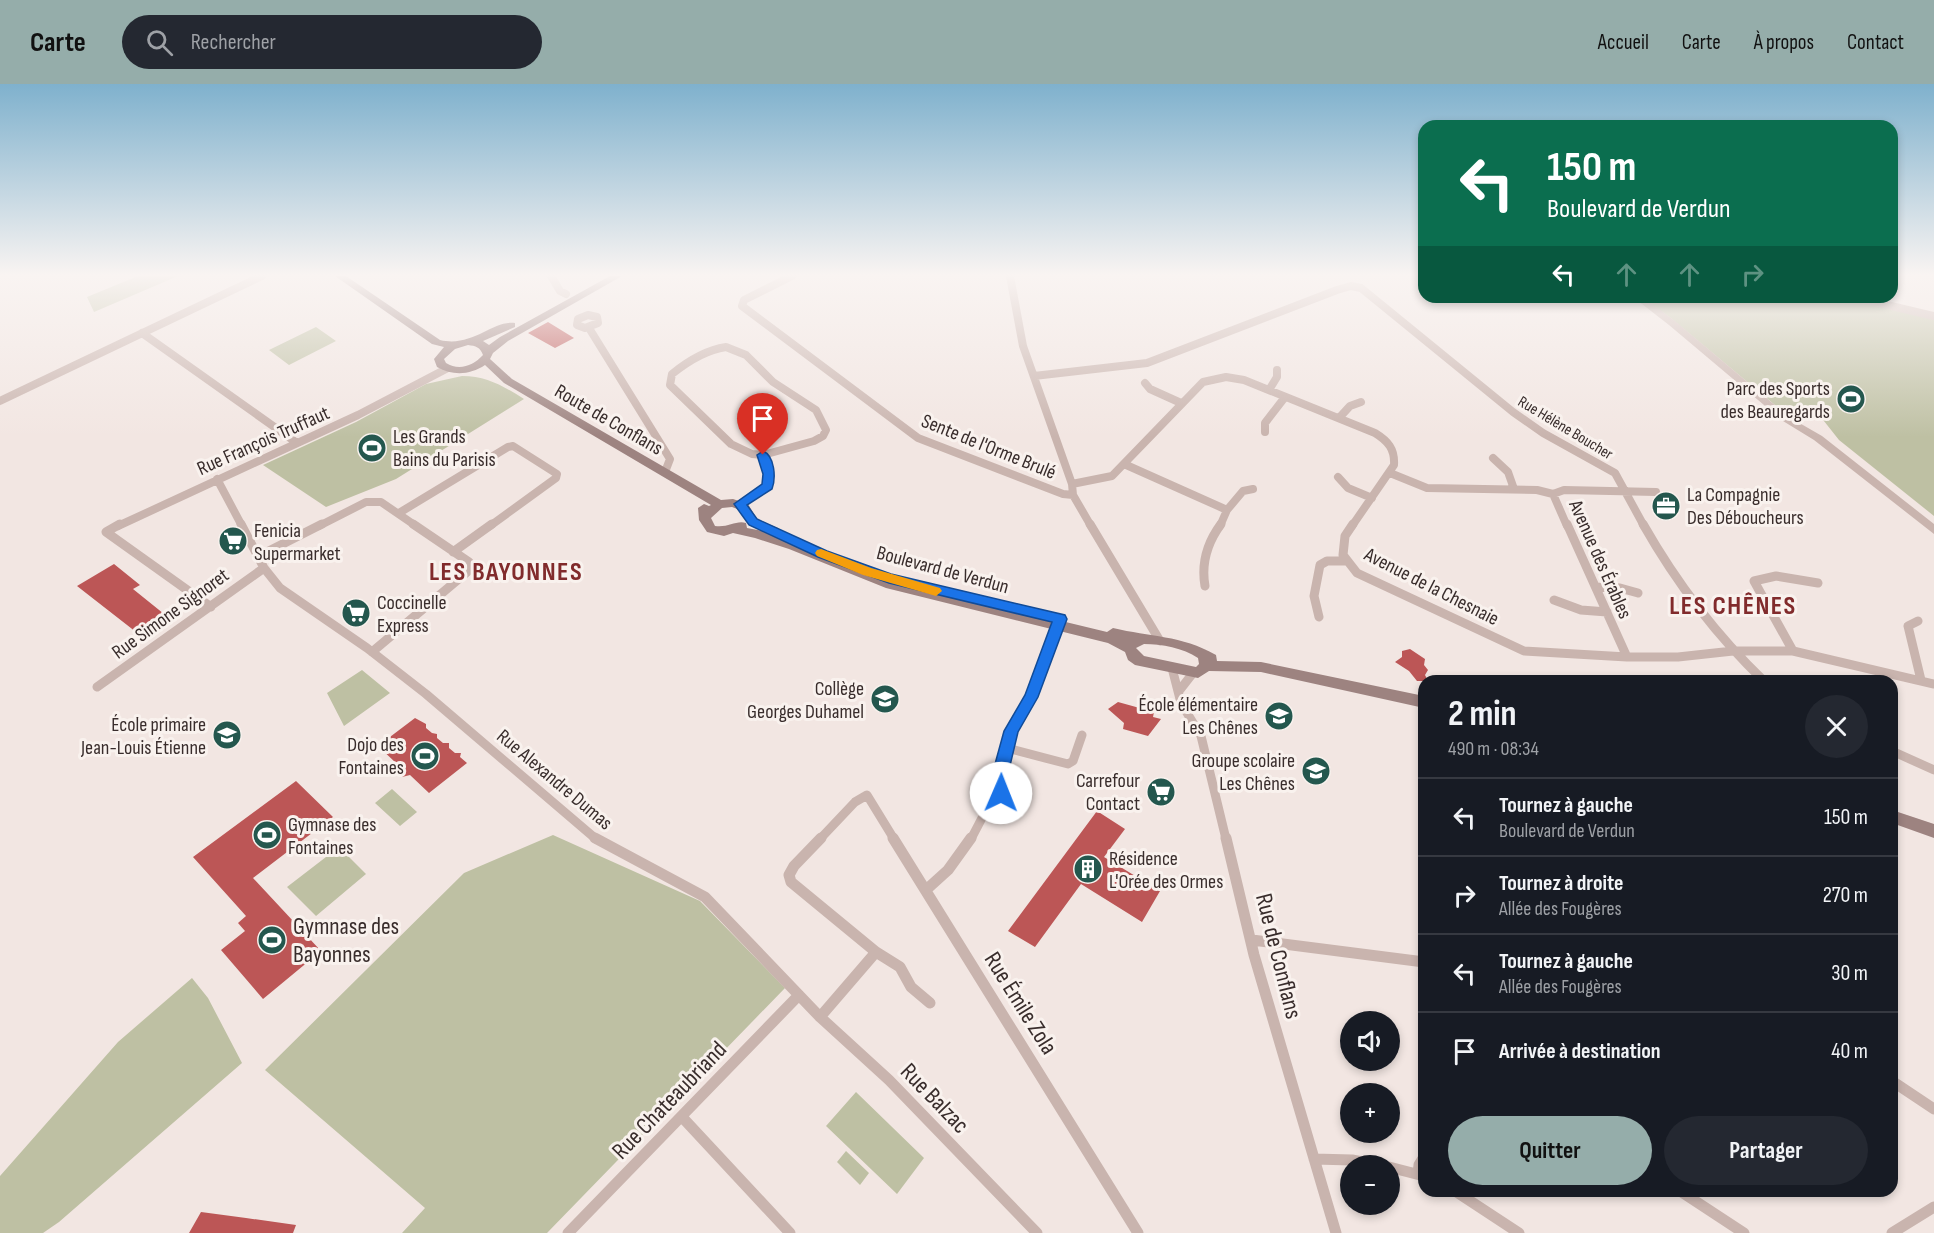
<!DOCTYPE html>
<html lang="fr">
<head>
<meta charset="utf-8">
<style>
	:root { --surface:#171b24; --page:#242831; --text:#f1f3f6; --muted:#9ea1a6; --line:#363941; --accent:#95adaa }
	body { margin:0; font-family:"Sofia Sans Condensed",sans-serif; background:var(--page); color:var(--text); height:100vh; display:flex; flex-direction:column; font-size:22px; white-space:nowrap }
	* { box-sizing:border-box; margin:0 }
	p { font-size:20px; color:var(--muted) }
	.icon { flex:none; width:33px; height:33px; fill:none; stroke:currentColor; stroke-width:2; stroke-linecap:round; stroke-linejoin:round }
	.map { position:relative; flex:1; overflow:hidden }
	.sheet { position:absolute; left:1418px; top:591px; width:480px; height:522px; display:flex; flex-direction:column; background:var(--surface); border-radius:18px; box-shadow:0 3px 9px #0003 }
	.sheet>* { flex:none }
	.top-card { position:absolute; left:1418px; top:36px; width:480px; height:183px; border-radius:18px; box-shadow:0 3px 9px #0003; background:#0b6e4f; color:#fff; overflow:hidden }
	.tools { position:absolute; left:1340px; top:927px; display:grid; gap:12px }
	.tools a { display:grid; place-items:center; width:60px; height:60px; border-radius:50%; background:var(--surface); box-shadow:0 3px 9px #0003; font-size:30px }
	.pin { position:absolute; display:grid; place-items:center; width:51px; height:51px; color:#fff; margin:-62px -26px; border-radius:50% 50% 50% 0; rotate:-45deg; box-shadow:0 0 6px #0007 }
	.pin .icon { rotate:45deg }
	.me { position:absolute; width:66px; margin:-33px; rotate:1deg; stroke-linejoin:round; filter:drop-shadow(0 0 4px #0008) }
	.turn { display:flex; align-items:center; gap:21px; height:126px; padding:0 30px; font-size:27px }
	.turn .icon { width:78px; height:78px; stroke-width:2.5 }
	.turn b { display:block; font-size:42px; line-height:51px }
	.lanes { display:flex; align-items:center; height:57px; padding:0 30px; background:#0003; justify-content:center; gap:30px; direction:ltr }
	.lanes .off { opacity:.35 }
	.round { display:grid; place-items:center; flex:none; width:63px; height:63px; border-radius:32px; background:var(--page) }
	.head { display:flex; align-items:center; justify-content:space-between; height:102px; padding:0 30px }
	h1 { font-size:36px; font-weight:700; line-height:45px }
	.primary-button { display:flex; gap:12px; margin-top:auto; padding:12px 30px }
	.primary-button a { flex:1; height:69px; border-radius:36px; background:var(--accent); color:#111; font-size:24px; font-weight:700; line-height:69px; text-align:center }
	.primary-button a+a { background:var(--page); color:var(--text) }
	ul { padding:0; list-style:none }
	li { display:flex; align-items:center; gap:18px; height:78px; padding:0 30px; border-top:2px solid var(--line) }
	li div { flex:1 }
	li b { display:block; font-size:22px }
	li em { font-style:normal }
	header { display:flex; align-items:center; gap:36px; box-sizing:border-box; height:84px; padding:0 30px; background:var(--accent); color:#111 }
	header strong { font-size:28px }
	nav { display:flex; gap:33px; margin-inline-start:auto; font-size:21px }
	.search { width:420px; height:54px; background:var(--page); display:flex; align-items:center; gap:15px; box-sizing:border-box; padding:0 21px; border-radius:33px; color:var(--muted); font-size:22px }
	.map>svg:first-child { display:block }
	.green { fill:#bec0a3 }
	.building { fill:#bc5656 }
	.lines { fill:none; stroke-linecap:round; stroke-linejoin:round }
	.minor-far2 { stroke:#c9b4ae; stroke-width:8 }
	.minor-far1 { stroke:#c9b4ae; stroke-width:9 }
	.minor { stroke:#c9b4ae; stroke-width:11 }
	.tertiary { fill:#c9b4ae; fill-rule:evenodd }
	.secondary { fill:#9d8380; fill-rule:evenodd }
	.route { fill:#1a73e8; stroke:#114b97; stroke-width:1.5 }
	.slow { fill:#f59e0b }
	.labels { text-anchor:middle; stroke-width:6; stroke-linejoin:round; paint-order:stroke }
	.far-street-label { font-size:16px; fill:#392d2c; stroke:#f9f2ee }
	.poi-label { font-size:20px; fill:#392d2c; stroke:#f9f2ee; text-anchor:end }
	.street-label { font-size:20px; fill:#392d2c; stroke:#f9f2ee }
	.near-poi-label { font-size:24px; fill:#392d2c; stroke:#f9f2ee; text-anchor:start }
	.near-street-label { font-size:24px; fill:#392d2c; stroke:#f9f2ee }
	.district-label { font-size:26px; font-weight:bold; letter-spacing:1.5px; fill:#812b2c; stroke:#f9f2ee }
</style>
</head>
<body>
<header>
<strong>Carte</strong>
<div class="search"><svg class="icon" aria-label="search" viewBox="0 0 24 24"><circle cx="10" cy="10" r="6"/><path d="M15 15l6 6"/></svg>Rechercher</div>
<nav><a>Accueil</a><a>Carte</a><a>À propos</a><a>Contact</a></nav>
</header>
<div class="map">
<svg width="1934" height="1149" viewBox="0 0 1934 1149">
	<rect width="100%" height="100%" fill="#f2e6e2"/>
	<path class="green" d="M 138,192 L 178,192 L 94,228 L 87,213 Z
		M 1642,213 L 1849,213 L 1934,234 L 1934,432 L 1839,356 L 1820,332 L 1793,336 L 1672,235 Z
		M 316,243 L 336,257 L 289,281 L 269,266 Z
		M 462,292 C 487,292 503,302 524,315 L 396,395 L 326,423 L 263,381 L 356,338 L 426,300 Z
		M 362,586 L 390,609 L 344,642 L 327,609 Z
		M 392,705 L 417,728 L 400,742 L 375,719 Z
		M 553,751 L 700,817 L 785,904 L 547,1149 L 402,1149 L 425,1124 L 265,986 L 464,789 Z
		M 339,763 L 366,790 L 316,832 L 287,803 Z
		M 192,894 L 208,914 L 242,979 L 59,1138 L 43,1149 L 0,1149 L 0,1092 L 118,958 Z
		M 856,1008 L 924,1074 L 897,1110 L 826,1042 Z
		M 846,1067 L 869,1089 L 860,1101 L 837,1078 Z"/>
	<path class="building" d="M 548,238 L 574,254 L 555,264 L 528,249 Z
		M 114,480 L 140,501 L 133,505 L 169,534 L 136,548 L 77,502 Z
		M 1410,565 L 1425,575 L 1424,581 L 1428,586 L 1425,591 L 1428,597 L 1417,597 L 1409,587 L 1395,578 L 1402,573 L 1402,567 Z
		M 1118,618 L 1154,628 L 1153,633 L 1161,635 L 1148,652 L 1123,645 L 1124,639 L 1108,625 Z
		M 415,634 L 426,640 L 426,644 L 432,649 L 437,650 L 437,654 L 443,659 L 449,659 L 449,664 L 455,669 L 461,669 L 460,673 L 467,679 L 429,709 L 410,691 L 402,693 L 403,687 L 394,684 L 396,679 L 378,662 Z
		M 296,697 L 333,733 L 253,794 L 321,867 L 263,915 L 221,866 L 245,847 L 238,839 L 246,832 L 193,773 Z
		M 1097,727 L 1125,745 L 1104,773 L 1160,807 L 1142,838 L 1081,800 L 1035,863 L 1008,847 Z
		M 201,1128 L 246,1134 L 296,1141 L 293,1149 L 189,1149 Z"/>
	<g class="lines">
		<path class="minor-far2" d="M 551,192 L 560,207 L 566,210
			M 792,192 L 744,216 L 742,222 L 918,354 L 1063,410 L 1073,411
			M 1010,192 L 1023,262 L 1072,400 L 1073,411 L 1091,442
			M 1853,213 L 1934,232
			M 588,231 L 597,233 L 598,239 L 585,244 L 577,241 L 578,235 Z
			M 589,244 L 670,375 L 665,388
			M 142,249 L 297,359
			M 726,263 L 746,271 L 773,298 L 816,326 L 826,346 L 823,352 L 814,357 L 763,371 L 752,370 L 731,360 L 670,301 L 672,290 C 688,277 706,266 726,263 Z
			M 1034,292 L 1147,279 L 1337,206 L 1351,202 L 1361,204 L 1513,328 L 1543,349 L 1615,389 L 1644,442
			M 1145,299 L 1150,305 L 1181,319
			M 1269,306 L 1277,293 L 1277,286
			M 0,317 L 262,192
			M 1339,334 L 1350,322 L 1361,318
			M 1265,348 L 1265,339 L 1285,313
			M 1493,374 L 1508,388 L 1514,405
			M 1124,380 L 1227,426 L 1220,442
			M 1390,389 L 1427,404 L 1537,406 L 1553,410 L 1567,442
			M 1338,393 L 1348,404 L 1372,414
			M 217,395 L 242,442
			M 1072,400 L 1112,392 L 1203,298 L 1226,293 L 1244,296 L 1375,349 C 1388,357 1395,365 1394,381 L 1352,442
			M 1553,410 L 1564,406 L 1656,408
			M 740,420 L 768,402 L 769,390 L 763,371
			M 1227,426 L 1243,407 L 1253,405
			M 399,429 L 508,363 L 513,362 L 557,390 L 556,394 L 490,442
			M 118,442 L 358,331 L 446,285
			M 319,442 L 366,418 L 381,418 L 416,442"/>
		<path class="minor-far1" d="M 120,440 L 106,448 L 211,523
			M 241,440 L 264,484 L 280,504 L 367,564 L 426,610 L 596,755
			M 1090,440 L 1160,557
			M 1353,440 L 1345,452 L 1343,471 L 1357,489 L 1524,567 L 1627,573 L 1678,573 L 1733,567 L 1793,567 L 1934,600
			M 1567,440 L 1627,573
			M 1643,440 C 1676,498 1716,551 1764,597
			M 453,468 L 492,440
			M 259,472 L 322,440
			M 1205,502 C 1201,479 1207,459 1221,440
			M 1596,503 L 1620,504 L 1638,509
			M 1554,516 L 1581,526 L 1607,528
			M 1319,533 L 1314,512 L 1320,481 L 1327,477 L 1346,477
			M 1918,537 L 1908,542 L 1921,596
			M 1793,567 L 1754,497 L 1776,492 L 1818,499
			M 372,568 L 467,488 L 469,478 L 413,440
			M 1172,584 L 1181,619 L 1201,652 L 1226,755
			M 97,603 L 264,484
			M 1179,607 L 1193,589
			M 1007,664 L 1068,680 L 1073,677 L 1082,651
			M 1892,667 L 1934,686
			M 1000,691 L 1011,647 L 1031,613 L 1060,535
			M986 702a10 10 0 1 1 20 0a10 10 0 1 1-20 0Z
			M 820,755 L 855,718 L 867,711 L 894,755
			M 971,755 L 993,713"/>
		<path class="minor" d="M 595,754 L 705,813 L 820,933 L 889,996 L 1037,1149
			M 893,754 L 1138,1149
			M 1226,754 L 1254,871 L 1336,1149
			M 927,805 L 948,786 L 971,754
			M 1252,856 L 1424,878
			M 876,868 L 900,883 L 911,903 L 930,919
			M 820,933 L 876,868 L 791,798 L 789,791 L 794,782 L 821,754
			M 1892,997 L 1934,1025
			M 682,1033 L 790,1149
			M 1314,1075 L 1352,1076 L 1382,1082
			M 1389,1083 L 1424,1092
			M 1418,1090 L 1419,1081 L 1424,1073
			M 1455,1107 L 1519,1149
			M 1680,1107 L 1744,1149
			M 568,1149 L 799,911
			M 1892,1149 L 1934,1123"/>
		<path class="tertiary" d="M 1633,213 L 1643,213 L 1675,237 L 1789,333 L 1822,352 L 1934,440 L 1934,450 L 1814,356 L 1783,337 L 1669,241 Z"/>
		<path class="secondary" d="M 335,192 L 346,192 L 440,256 C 472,264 493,236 515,239 L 515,243 L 483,257 L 489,261 L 500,253 L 610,192 L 622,192 L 508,257 L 493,269 L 490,275 L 512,295 L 721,416 L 733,415 L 748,420 L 757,435 L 778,444 L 780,447 L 776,451 L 888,495 L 1107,548 L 1113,544 C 1150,553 1181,551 1216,571 L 1217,577 L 1261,578 L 1424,612 L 1424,624 L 1261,588 L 1209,587 L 1198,594 L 1135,581 L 1128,576 L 1125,568 L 1108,559 L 886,504 L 789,465 L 755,454 L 733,449 L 724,452 L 707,448 L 699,436 L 698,424 L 704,420 L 709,422 L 711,421 L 504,299 L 485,281 C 470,291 453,292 437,283 L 434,275 L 444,263 L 432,260 ZM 468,261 C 476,262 480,263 483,271 C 473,282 459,287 446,279 L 444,275 L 455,265 ZM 732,423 L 740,426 L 749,441 L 763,447 L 747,444 L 746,439 C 736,436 728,444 715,442 L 711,434 L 722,424 ZM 1144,560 C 1162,560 1183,564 1198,574 L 1199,580 L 1196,583 L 1144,572 L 1136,564 Z
			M 1892,726 L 1934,740 L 1934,754 L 1892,739 Z"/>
	</g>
	<linearGradient id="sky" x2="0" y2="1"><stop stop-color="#7fb1cd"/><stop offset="0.54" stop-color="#f9f4f2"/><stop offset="1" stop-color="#f9f4f2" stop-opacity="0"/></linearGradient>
	<rect width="1934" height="353" fill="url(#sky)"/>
	<path class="route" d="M 763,367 C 775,372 776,394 772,405 L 747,421 L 757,435 L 827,467 L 891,490 L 1065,531 L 1067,535 L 1038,613 L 1018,648 L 1008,690 L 1014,699 L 1007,714 L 1001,716 L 996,714 L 994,709 L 998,700 L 992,691 L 1004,647 L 1025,611 L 1052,538 L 889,499 L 818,473 L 749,441 L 734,420 L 762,400 L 763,390 L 757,371 Z"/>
	<path class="slow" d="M 821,465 L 871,484 L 940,504 L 942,507 L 936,512 L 863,491 L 817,472 L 815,469 L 817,466 Z"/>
	<defs>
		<g id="stadium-disc" transform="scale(1.5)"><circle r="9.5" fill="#24574e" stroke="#f9f2ee"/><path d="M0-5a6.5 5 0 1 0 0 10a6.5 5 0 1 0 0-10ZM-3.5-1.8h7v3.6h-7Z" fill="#fff"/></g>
		<g id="office-disc" transform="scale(1.5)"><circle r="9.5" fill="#24574e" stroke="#f9f2ee"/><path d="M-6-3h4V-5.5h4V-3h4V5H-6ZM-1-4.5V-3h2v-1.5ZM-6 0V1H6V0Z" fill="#fff"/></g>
		<g id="supermarket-disc" transform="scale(1.5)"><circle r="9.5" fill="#24574e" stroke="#f9f2ee"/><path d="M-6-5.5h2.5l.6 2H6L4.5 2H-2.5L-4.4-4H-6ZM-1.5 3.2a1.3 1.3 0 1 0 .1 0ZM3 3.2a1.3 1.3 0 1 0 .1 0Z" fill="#fff"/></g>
		<g id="school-disc" transform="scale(1.5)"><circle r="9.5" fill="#24574e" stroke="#f9f2ee"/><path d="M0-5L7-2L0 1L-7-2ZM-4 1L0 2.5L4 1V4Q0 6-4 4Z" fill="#fff"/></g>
		<g id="building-disc" transform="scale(1.5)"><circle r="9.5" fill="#24574e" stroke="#f9f2ee"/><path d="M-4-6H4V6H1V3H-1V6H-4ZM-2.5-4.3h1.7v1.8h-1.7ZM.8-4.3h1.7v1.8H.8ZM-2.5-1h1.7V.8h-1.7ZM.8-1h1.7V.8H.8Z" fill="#fff"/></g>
	</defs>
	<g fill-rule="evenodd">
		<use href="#stadium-disc" x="1851" y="315"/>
		<use href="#stadium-disc" x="372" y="364"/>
		<use href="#office-disc" x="1666" y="422"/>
		<use href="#supermarket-disc" x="233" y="457"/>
		<use href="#supermarket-disc" x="356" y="529"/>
		<use href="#school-disc" x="885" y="615"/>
		<use href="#school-disc" x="1279" y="632"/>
		<use href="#school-disc" x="227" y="651"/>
		<use href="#stadium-disc" x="425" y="672"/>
		<use href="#school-disc" x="1316" y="687"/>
		<use href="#supermarket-disc" x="1161" y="708"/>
		<use href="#stadium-disc" x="267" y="751"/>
		<use href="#building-disc" x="1088" y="785"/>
		<use href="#stadium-disc" x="272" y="856"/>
	</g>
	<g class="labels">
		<g class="far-street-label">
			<text transform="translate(1566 343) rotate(31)" y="6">Rue Hélène Boucher</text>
		</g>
		<g class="poi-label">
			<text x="1830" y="311">Parc des Sports<tspan x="1830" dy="23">des Beauregards</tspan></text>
			<text x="393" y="359" text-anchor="start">Les Grands<tspan x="393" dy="23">Bains du Parisis</tspan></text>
			<text x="1687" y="417" text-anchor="start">La Compagnie<tspan x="1687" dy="23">Des Déboucheurs</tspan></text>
			<text x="254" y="453" text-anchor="start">Fenicia<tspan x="254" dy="23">Supermarket</tspan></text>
			<text x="377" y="525" text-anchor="start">Coccinelle<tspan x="377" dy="23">Express</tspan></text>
			<text x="864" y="611">Collège<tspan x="864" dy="23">Georges Duhamel</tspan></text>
			<text x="1258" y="627">École élémentaire<tspan x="1258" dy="23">Les Chênes</tspan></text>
			<text x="206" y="647">École primaire<tspan x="206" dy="23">Jean-Louis Étienne</tspan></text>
			<text x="404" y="667">Dojo des<tspan x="404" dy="23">Fontaines</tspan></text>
			<text x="1295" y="683">Groupe scolaire<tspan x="1295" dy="23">Les Chênes</tspan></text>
			<text x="1140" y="703">Carrefour<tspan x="1140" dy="23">Contact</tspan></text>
			<text x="288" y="747" text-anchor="start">Gymnase des<tspan x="288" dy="23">Fontaines</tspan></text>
			<text x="1109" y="781" text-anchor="start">Résidence<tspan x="1109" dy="23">L'Orée des Ormes</tspan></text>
		</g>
		<g class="street-label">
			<text transform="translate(609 335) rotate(30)" y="7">Route de Conflans</text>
			<text transform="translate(263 356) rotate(-24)" y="7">Rue François Truffaut</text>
			<text transform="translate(989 362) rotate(22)" y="7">Sente de l'Orme Brulé</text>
			<text transform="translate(1601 475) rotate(66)" y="7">Avenue des Érables</text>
			<text transform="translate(943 485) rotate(15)" y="7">Boulevard de Verdun</text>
			<text transform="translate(1432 502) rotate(27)" y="7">Avenue de la Chesnaie</text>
			<text transform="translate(170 529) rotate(-36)" y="7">Rue Simone Signoret</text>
			<text transform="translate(555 695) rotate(40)" y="7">Rue Alexandre Dumas</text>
		</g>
		<g class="near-poi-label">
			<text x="293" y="850">Gymnase des<tspan x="293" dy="28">Bayonnes</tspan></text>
		</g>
		<g class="near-street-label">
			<text transform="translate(1279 872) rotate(76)" y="8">Rue de Conflans</text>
			<text transform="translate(1021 919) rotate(58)" y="8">Rue Émile Zola</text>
			<text transform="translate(935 1014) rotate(46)" y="8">Rue Balzac</text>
			<text transform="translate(669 1016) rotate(-46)" y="8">Rue Chateaubriand</text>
		</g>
		<g class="district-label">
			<text x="506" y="496">LES BAYONNES</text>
			<text x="1733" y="530">LES CHÊNES</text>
		</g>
	</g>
</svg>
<div class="tools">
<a><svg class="icon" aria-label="sound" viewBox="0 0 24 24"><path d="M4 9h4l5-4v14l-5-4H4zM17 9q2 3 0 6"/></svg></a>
<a>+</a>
<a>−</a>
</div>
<div class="pin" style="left:763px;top:371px;background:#d93025"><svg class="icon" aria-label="arrive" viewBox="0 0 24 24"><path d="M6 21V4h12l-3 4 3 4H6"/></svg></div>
<svg class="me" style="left:1001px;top:709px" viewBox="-20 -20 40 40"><circle r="19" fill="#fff"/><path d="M0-13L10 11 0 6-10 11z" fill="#1a73e8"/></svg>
<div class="top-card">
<div class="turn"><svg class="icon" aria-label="left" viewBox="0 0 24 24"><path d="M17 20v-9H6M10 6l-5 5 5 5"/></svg><div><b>150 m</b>Boulevard de Verdun</div></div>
<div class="lanes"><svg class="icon" aria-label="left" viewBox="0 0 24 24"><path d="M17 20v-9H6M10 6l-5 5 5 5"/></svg><svg class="icon off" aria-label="ahead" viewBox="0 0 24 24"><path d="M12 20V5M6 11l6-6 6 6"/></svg><svg class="icon off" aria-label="ahead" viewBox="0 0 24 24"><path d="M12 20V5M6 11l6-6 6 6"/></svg><svg class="icon off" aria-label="right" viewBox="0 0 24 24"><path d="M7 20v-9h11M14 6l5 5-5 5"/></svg></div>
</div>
<section class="sheet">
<div class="head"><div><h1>2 min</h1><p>490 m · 08:34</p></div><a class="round"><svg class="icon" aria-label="close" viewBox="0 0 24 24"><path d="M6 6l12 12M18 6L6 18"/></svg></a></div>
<ul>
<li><svg class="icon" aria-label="left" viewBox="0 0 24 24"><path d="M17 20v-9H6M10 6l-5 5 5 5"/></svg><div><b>Tournez à gauche</b><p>Boulevard de Verdun</p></div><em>150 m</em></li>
<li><svg class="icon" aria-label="right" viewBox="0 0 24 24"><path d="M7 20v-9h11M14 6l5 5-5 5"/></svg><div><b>Tournez à droite</b><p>Allée des Fougères</p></div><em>270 m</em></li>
<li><svg class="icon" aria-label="left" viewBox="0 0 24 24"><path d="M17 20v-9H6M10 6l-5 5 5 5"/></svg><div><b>Tournez à gauche</b><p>Allée des Fougères</p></div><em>30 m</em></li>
<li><svg class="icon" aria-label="arrive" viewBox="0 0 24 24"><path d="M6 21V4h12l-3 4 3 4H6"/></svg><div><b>Arrivée à destination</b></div><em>40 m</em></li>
</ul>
<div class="primary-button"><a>Quitter</a><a>Partager</a></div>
</section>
</div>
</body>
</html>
